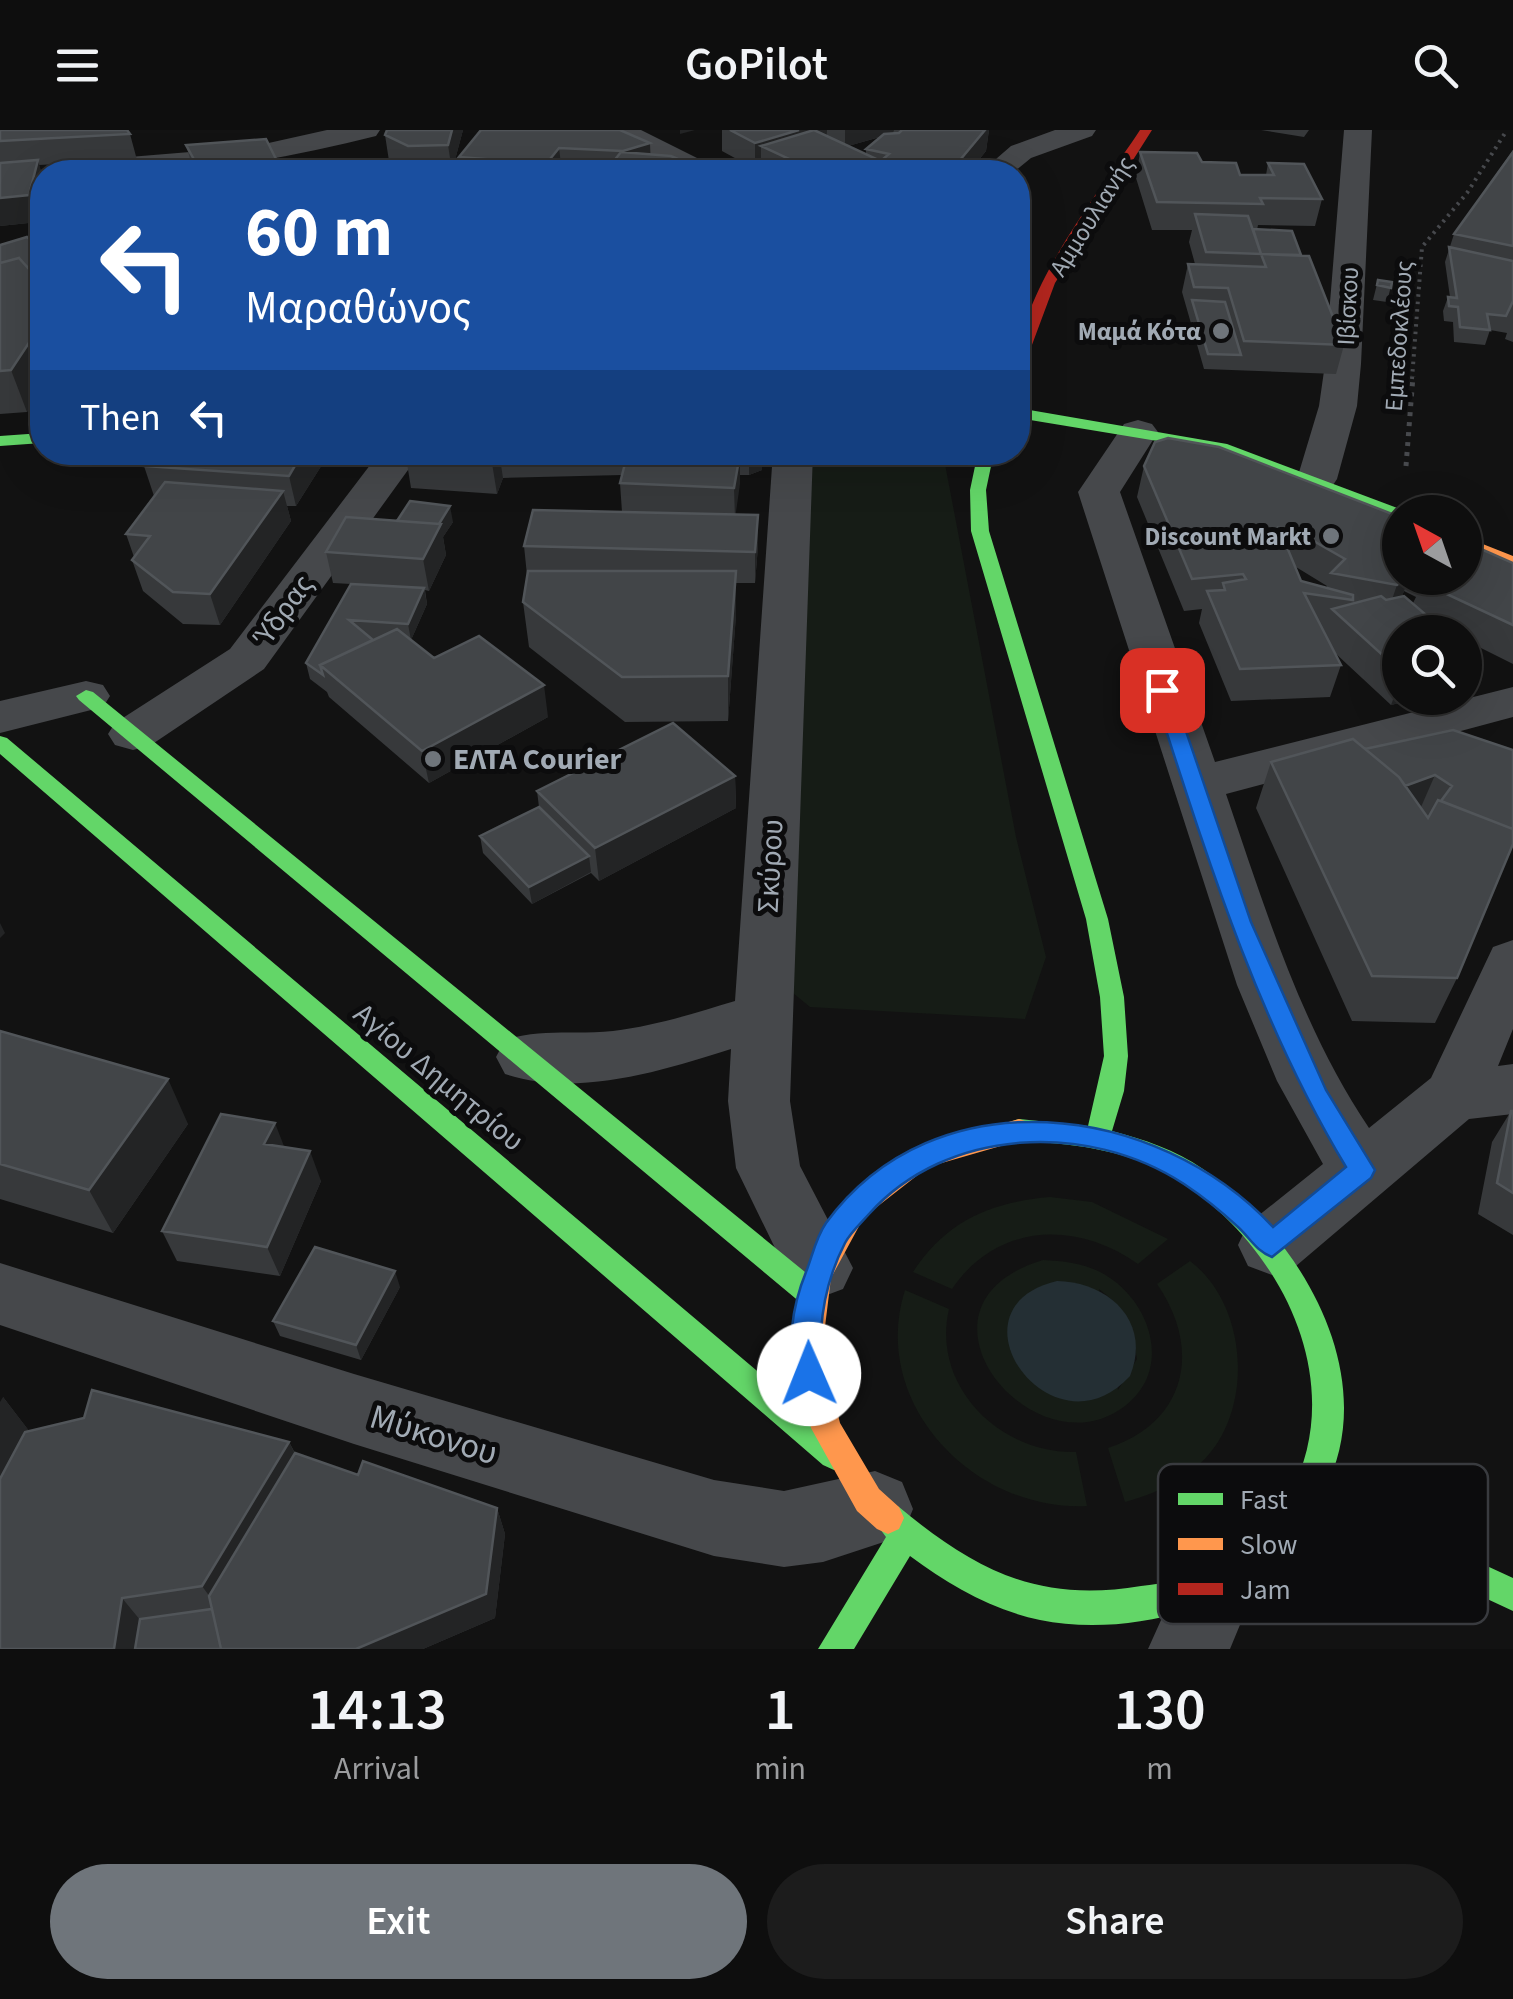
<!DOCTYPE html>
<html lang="en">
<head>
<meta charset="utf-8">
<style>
	:root { --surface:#0e0e0e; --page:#1c1c1c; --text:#f1f3f6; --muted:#9b9c9e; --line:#2e2e2e; --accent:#6f757b }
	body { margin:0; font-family:"Source Sans 3",sans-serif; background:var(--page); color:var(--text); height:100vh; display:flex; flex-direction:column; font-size:38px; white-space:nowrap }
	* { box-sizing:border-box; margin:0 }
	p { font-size:32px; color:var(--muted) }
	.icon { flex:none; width:55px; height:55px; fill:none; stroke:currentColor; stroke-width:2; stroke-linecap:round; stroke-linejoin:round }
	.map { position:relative; height:1519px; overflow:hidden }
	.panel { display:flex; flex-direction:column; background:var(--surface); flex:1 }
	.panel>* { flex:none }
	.hud { position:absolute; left:30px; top:30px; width:1000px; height:305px; border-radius:40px; box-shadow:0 10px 40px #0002,0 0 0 2px var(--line); background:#1a4fa0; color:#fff; overflow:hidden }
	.needle { width:65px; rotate:320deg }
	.tools { position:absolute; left:1382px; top:365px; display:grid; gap:20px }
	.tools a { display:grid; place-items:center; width:100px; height:100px; border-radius:50%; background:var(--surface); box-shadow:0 10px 40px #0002,0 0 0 2px var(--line); font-size:50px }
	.pin { position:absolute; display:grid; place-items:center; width:85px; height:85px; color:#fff; margin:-42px; border-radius:20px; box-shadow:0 5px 15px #0006 }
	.me { position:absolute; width:110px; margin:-55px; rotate:359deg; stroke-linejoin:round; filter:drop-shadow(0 0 8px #0008) }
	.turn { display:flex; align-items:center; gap:35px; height:210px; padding:0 50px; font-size:45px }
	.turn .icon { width:130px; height:130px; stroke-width:2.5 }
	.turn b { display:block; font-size:70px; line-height:85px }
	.then { display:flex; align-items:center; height:95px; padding:0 50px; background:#0003; gap:20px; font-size:38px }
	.eta { display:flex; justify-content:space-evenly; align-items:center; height:170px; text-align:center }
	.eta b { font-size:60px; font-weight:600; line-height:70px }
	.primary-button { display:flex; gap:20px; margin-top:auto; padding:20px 50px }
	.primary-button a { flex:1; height:115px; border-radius:60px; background:var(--accent); color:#fff; font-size:40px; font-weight:600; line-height:115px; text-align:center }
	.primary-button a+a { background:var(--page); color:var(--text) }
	header { display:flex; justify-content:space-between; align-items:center; height:130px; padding:0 50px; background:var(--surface); font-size:45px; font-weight:600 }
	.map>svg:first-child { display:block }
	.green { fill:#161c16; fill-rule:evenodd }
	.water { fill:#242f34 }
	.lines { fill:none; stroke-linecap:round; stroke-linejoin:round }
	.path-far1 { stroke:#47494d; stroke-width:4; stroke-dasharray:2.5 5; stroke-linecap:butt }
	.path { stroke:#47494d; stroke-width:5; stroke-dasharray:4 6; stroke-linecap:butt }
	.street { fill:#46484b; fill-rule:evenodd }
	.fast { fill:#63d668; fill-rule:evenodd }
	.slow { fill:#ff974d; fill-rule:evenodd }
	.jam { fill:#b3261e; fill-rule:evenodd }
	.wall { fill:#37393b; fill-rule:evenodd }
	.shaded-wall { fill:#232425 }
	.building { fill:#424548; stroke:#515559; stroke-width:2.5 }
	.route { fill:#1a73e8; stroke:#114b97; stroke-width:2.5 }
	.poi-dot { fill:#6f757b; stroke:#0c0c0d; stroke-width:4 }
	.labels { text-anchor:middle; stroke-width:10; stroke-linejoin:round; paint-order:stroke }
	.far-street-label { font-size:25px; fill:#a1aab4; stroke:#0c0c0d }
	.far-poi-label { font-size:25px; font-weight:bold; fill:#a1aab4; stroke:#0c0c0d; text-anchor:end }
	.street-label { font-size:30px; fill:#a1aab4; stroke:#0c0c0d }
	.poi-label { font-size:30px; font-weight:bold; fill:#a1aab4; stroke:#0c0c0d; text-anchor:start }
	.near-street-label { font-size:35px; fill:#a1aab4; stroke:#0c0c0d }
	.key { fill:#0c0c0d; stroke:#393b3f; stroke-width:2.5 }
	.key-label { font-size:28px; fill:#a1aab4 }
</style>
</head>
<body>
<header><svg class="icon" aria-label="menu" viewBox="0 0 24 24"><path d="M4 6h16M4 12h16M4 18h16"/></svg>GoPilot<svg class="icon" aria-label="search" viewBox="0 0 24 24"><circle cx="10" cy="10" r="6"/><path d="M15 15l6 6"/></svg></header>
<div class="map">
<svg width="1513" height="1519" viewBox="0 0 1513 1519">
	<rect width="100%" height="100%" fill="#121212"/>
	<path class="green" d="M 802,323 L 920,323 L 945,334 L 1016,707 L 1046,827 L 1025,889 L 810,877 L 776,849 Z
		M 1050,1067 L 1092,1072 L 1168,1109 L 1138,1134 C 1076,1090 997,1093 952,1159 L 913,1142 C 946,1091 991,1072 1050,1067 Z
		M 1043,1130 C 1063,1131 1084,1133 1102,1143 C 1150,1169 1174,1238 1125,1276 C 1034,1346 893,1175 1043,1130 ZM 1099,1159 C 1127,1180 1132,1196 1137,1229 L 1118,1260 Z
		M 1190,1131 C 1251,1177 1255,1290 1195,1338 C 1174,1355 1150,1365 1125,1372 L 1108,1318 C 1187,1292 1202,1219 1157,1154 Z
		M 905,1160 L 949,1179 C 931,1256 1000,1324 1076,1322 L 1087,1376 C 973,1382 869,1272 905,1160 Z"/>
	<path class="water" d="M 1057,1151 C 1109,1152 1152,1192 1130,1246 C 1052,1331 942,1178 1057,1151 Z"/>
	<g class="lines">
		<path class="path-far1" d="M 1412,249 L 1422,117 L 1467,63 L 1507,0"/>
		<path class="path" d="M 1406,336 L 1413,246"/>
		<path class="street" d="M 327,0 L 380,0 L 376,6 C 268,33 147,54 41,42 L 56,33 L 251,17 Z
			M 604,0 L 641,0 L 713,36 L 717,42 L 680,42 Z
			M 1055,0 L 1096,0 L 1092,6 L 1031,28 L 1014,42 L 981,42 L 1011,16 Z
			M 1344,0 L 1372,0 L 1361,234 L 1357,276 L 1337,349 L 1331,358 L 1317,361 L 1303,358 L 1297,349 L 1319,276 L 1325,234 Z
			M 1138,290 L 1152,294 L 1158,302 L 1120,362 L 1215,632 L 1513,557 L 1513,587 L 1226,664 C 1265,778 1301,897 1369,998 L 1431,948 L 1493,817 L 1513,810 L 1513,899 L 1498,936 L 1513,934 L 1513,984 L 1469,989 L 1296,1136 L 1272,1145 L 1248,1136 L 1238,1115 L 1248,1094 L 1323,1034 L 1277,951 L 1237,855 L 1078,362 L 1124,294 Z
			M 380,322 L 421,322 L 264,539 L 151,615 L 133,620 L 115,615 L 108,604 L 115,593 L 230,519 Z
			M 773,322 L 813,322 L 790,971 L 800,1036 L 853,1138 L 843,1159 L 819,1168 L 795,1159 L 736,1038 L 728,971 L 731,919 C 662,941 576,968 505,944 L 496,927 L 505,910 C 540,898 576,905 613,901 C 655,896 695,883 735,871 Z
			M 86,551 L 103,555 L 110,566 L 103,577 L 0,603 L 0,571 Z
			M 0,1133 L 354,1244 L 714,1350 L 784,1361 L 875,1341 L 902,1352 L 913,1379 L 902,1406 L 823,1432 L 784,1437 L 714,1426 L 354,1314 L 0,1195 Z
			M 1217,1417 L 1245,1428 L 1256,1456 L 1230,1519 L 1148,1519 L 1189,1428 Z"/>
		<path class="fast" d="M 1018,278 L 1227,314 L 1408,382 L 1400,382 L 1400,388 L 1394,387 L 1218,321 L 1018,288 Z
			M 42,303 L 42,313 L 0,316 L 0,306 Z
			M 978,322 L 994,322 L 986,360 L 989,401 L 1108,789 L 1124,867 L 1128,926 L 1124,961 L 1112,1001 C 1143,1009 1176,1020 1203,1039 C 1299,1105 1384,1246 1324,1361 L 1513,1448 L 1513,1481 L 1311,1387 C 1266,1475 1131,1509 1040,1490 C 992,1480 949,1455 910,1426 L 854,1519 L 818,1519 L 886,1407 L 872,1388 L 877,1377 L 888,1372 L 899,1377 C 976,1441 1039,1473 1141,1456 C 1163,1453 1188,1451 1208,1442 C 1242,1427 1272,1396 1290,1364 C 1352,1247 1275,1104 1166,1043 C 1121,1019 1069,1013 1019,1011 L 1010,1008 L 1006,1000 L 1010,992 L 1019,989 L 1088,996 L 1104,926 L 1100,867 L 1086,789 L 971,401 L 970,360 Z
			M 86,560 L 93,562 L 821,1155 L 825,1164 L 821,1173 L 811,1177 L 801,1173 L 79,570 L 76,566 Z
			M 0,606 L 7,608 L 845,1315 L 849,1325 L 845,1335 L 834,1340 L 823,1335 L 0,624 Z"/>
		<path class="slow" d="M 1465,407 L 1513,426 L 1513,438 L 1465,418 Z
			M 1019,989 L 1028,992 L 1032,1000 L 1028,1008 L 928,1037 L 864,1087 L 831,1148 L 822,1221 L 840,1293 L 879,1359 L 899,1377 L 904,1388 L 899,1399 L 888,1404 L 877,1399 L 857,1381 L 811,1298 L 794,1221 L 803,1146 L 844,1071 L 911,1020 Z"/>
		<path class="jam" d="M 1140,0 L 1152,0 L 1055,153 L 1026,231 L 1018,235 C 1018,163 1100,61 1140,0 Z"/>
	</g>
	<path class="wall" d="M 0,0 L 130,4 L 137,30 L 39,35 L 42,45 L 42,72 L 38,92 L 0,96 Z
		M 463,0 L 452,41 L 412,42 L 389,31 L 385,5 Z
		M 481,0 L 650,24 L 708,42 L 461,42 L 459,27 Z
		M 722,0 L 989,0 L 986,21 L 969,42 L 762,42 L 761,37 L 755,39 L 722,21 ZM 880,7 L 866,19 L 866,24 L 848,16 Z
		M 1261,0 L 1309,0 L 1304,7 Z
		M 186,15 L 281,42 L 194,42 Z
		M 1513,20 L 1513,212 L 1505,209 L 1507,203 L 1490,200 L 1485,215 L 1454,212 L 1453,192 L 1444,191 L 1443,181 L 1448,167 L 1450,167 L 1445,132 L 1454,104 Z
		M 1140,22 L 1202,32 L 1240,45 L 1266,45 L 1268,33 L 1322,69 L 1315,96 L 1258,95 L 1257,100 L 1301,125 L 1344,215 L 1336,244 L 1204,239 L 1182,162 L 1188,134 L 1195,134 L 1189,112 L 1192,100 L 1152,100 L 1136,48 Z
		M 0,115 L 42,119 L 42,256 L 27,282 L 0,284 Z
		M 1378,150 L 1392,152 L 1387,172 L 1373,170 Z
		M 409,322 L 762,322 L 762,340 L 749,345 L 740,345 L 735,385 L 758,416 L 755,453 L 736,453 L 736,485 L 728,591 L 625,592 L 529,517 L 523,472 L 527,445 L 524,416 L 622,382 L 620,353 L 622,345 L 503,348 L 497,364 L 411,358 L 406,327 Z
		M 325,330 L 296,376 L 287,376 L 291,391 L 220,495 L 183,494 L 143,461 L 132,430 L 134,427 L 126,404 L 154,366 L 144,336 Z
		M 1144,336 L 1400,387 L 1400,448 L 1465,448 L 1513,433 L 1513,534 L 1465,510 L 1465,502 L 1449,502 L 1444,500 L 1400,502 L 1400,568 L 1419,568 L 1391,575 L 1334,522 L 1341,535 L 1330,567 L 1231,571 L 1199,493 L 1202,479 L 1184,481 L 1137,367 ZM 1296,437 L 1327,456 L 1326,458 L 1301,451 ZM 1404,461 L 1416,467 L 1413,473 L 1402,466 Z
		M 397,391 L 453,392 L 443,407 L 446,425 L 429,461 L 425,460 L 427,474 L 411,510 L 434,528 L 548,587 L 429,653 L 329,567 L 327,562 L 310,549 L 306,533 L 351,454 L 333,453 L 326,422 Z
		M 1453,600 L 1457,848 L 1435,893 L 1352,891 L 1256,678 L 1271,632 L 1365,619 Z
		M 735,646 L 736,678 L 599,751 L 591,743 L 532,774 L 483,723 L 480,706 L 539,677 L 537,661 Z
		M 0,901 L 188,994 L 113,1103 L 0,1069 Z
		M 1511,981 L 1513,981 L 1513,1105 L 1478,1084 L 1492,1012 Z
		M 284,1017 L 321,1051 L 280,1146 L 177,1131 L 162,1101 Z
		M 400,1157 L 361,1230 L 280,1206 L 273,1191 Z
		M 3,1267 L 29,1301 L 289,1312 L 295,1323 L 358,1345 L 497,1378 L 505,1404 L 495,1488 L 423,1519 L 0,1519 Z"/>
	<path class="shaded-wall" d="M 452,0 L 463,0 L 452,41 L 448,15 Z
		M 680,0 L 695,0 L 680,4 Z
		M 799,0 L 827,0 L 826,17 L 761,16 L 761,37 L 755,39 L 755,13 Z
		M 845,0 L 894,0 L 893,3 L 845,17 Z
		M 985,0 L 989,0 L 986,21 L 969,42 L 950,42 Z
		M 650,13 L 651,39 L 624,42 L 623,21 Z
		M 559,18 L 562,42 L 546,42 L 546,34 Z
		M 38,30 L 42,45 L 42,72 L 38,92 L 0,96 L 0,68 Z
		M 278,33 L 281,42 L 218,42 Z
		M 42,133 L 42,164 L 0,146 Z
		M 42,193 L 42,256 L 27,282 L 11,240 Z
		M 303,322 L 323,322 L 325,330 L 296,376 L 289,346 Z
		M 497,322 L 499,322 L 503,348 L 497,364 L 492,333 Z
		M 740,324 L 740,354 L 735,389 L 734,358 Z
		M 762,324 L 762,340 L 749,345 L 749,329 Z
		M 283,361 L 291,391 L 220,495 L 210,464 Z
		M 450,376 L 453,392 L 443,407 L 446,425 L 429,461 L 423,429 L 429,409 Z
		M 758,385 L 758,416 L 755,453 L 755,422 Z
		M 1395,420 L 1384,451 L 1384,429 Z
		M 736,441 L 736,485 L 728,591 L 728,546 Z
		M 1406,448 L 1409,448 L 1399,474 L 1386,487 L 1397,455 Z
		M 424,458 L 427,474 L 411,510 L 408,494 Z
		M 1400,551 L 1400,568 L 1419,568 L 1391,575 Z
		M 544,555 L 548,587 L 429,653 L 422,621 Z
		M 1435,645 L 1421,677 L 1393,660 Z
		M 735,646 L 736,678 L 599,751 L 595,718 Z
		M 589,726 L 591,742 L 532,774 L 529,757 Z
		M 0,793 L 5,803 L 0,808 Z
		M 168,949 L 188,994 L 113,1103 L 89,1060 Z
		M 275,993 L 287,1024 L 264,1014 Z
		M 310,1021 L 321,1051 L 280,1146 L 267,1117 Z
		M 395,1141 L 400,1157 L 361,1230 L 356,1215 Z
		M 3,1267 L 33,1306 L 0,1367 L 0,1272 Z
		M 289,1312 L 308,1350 L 218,1478 L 202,1456 Z
		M 497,1378 L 505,1404 L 495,1488 L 423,1519 L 356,1519 Z
		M 122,1468 L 150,1502 L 147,1519 L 114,1519 Z"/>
	<path class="building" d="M 0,0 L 127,0 L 130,4 L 0,11 Z
		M 387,0 L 452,0 L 448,15 L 408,16 L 385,5 Z
		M 481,0 L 620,0 L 650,13 L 623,21 L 559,18 L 546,34 L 459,27 Z
		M 730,0 L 799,0 L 755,13 Z
		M 814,0 L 889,35 L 896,32 L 883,29 L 889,24 L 866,19 L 884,4 L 899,3 L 902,0 L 985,0 L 950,42 L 817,42 L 761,16 Z
		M 266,9 L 278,33 L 218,42 L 201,42 L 186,15 Z
		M 621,22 L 671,26 L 708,42 L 605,42 Z
		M 1140,22 L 1197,23 L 1202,32 L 1236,33 L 1240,45 L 1274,45 L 1268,33 L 1304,34 L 1322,69 L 1260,68 L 1263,74 L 1157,72 Z
		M 1513,22 L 1513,116 L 1454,104 Z
		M 38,30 L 29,65 L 0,68 L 0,33 Z
		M 329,32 L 363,42 L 292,42 Z
		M 1195,84 L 1248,86 L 1261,124 L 1206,122 Z
		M 1253,99 L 1292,101 L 1301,125 L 1261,124 Z
		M 27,107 L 42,119 L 42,133 L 28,138 L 19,128 L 0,133 L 0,115 Z
		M 1449,117 L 1513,131 L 1513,171 L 1506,186 L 1487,184 L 1490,200 L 1460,197 L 1458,177 L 1449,176 L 1448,167 L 1457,168 Z
		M 1261,124 L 1309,126 L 1344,215 L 1244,211 L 1228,158 L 1194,157 L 1188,134 L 1266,137 Z
		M 19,128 L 42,153 L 42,193 L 11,240 L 0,241 L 0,133 Z
		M 1378,150 L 1392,152 L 1391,158 L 1377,155 Z
		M 1192,170 L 1225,172 L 1241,225 L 1208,224 Z
		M 1168,308 L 1219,317 L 1400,387 L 1400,422 L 1395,420 L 1384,429 L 1400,437 L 1400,448 L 1406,448 L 1397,455 L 1331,443 L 1345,429 L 1296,401 L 1279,398 L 1301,451 L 1353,465 L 1353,470 L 1304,463 L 1341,535 L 1240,539 L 1207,461 L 1225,460 L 1223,453 L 1246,449 L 1243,444 L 1192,449 L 1144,336 L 1155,312 Z
		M 154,322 L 303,322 L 289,346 L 144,336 Z
		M 409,322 L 497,322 L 492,333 L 406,327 Z
		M 628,322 L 740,324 L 734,358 L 620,353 Z
		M 703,322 L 762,322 L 762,324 L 749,329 L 740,329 L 740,324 Z
		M 165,352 L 283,361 L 210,464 L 173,462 L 132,430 L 150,406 L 126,404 Z
		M 410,371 L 450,376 L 439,394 L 397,391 Z
		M 533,380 L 758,385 L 755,422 L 524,416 Z
		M 346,387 L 441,394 L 423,429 L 326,422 Z
		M 1465,412 L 1513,433 L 1513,495 L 1421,452 L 1427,448 L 1465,448 Z
		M 528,441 L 736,441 L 728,546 L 622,547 L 523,472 Z
		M 351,454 L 424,458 L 408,494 L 349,490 L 373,510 L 320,535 L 323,545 L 306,533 Z
		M 1381,466 L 1386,470 L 1404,466 L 1446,502 L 1400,502 L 1400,541 L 1332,479 Z
		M 397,499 L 434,528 L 479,506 L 544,555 L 422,621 L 320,535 Z
		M 673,593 L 735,646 L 595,718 L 537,661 Z
		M 1453,600 L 1513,620 L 1513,699 L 1441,671 L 1452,656 L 1435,645 L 1405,656 L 1399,647 L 1365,619 Z
		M 1353,609 L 1399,647 L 1428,688 L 1438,670 L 1513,699 L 1513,714 L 1457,848 L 1372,846 L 1271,632 Z
		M 539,677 L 589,726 L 529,757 L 480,706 Z
		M 0,901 L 168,949 L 89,1060 L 0,1034 Z
		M 1511,981 L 1513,981 L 1513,1063 L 1497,1053 Z
		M 221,984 L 275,993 L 264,1014 L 310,1021 L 267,1117 L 162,1101 Z
		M 315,1117 L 395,1141 L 356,1215 L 273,1191 Z
		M 92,1260 L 289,1312 L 202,1456 L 122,1468 L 114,1519 L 0,1519 L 0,1349 L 25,1302 L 84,1288 Z
		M 295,1323 L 358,1345 L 363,1331 L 497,1378 L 486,1464 L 356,1519 L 221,1519 L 209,1466 Z
		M 212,1479 L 221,1519 L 135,1519 L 140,1489 Z"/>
	<path class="route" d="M 1162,553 L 1172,560 L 1251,792 L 1326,960 L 1375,1040 L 1371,1048 L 1272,1127 C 1256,1121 1250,1108 1238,1097 C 1222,1082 1202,1066 1184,1054 C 1088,991 947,997 869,1084 C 861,1093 850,1103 845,1113 C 831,1140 823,1171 821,1201 C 821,1219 827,1237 819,1254 L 809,1258 L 799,1254 C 784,1221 793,1174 806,1142 C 812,1127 816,1107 826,1093 C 935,944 1157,972 1273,1097 L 1346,1037 C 1256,888 1206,724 1153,560 Z"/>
	<g class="poi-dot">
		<circle cx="1221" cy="201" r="10"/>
		<circle cx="1331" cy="406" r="10"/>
		<circle cx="433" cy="629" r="10"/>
	</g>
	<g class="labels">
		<g class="far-street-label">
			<text transform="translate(1091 86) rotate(-58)" y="9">Αμμουλιανής</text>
			<text transform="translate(1347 176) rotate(-87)" y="9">Ιβίσκου</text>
			<text transform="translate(1398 206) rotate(-86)" y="9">Εμπεδοκλέους</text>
		</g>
		<g class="far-poi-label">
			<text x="1201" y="210">Μαμά Κότα</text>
			<text x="1311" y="415">Discount Markt</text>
		</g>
		<g class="street-label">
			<text transform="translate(283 480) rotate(-54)" y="10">Ύδρας</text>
			<text transform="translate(770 736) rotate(-87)" y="10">Σκύρου</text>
			<text transform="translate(439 947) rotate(40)" y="10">Αγίου Δημητρίου</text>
		</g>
		<g class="poi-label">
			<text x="453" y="639">ΕΛΤΑ Courier</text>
		</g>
		<g class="near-street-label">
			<text transform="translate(434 1304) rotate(17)" y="12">Μύκονου</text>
		</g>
	</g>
	<rect x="1158" y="1334" width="330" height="160" rx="15" class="key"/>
	<rect x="1178" y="1363" width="45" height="12" fill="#63d668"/>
	<rect x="1178" y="1408" width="45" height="12" fill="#ff974d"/>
	<rect x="1178" y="1453" width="45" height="12" fill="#b3261e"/>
	<g class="key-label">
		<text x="1240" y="1379">Fast</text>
		<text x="1240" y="1424">Slow</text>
		<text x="1240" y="1469">Jam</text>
	</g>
</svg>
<div class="tools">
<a><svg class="needle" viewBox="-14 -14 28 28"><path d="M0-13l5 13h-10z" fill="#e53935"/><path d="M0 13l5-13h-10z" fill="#9b9c9e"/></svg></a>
<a><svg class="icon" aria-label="search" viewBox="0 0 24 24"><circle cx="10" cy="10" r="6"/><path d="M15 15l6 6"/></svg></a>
</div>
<div class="pin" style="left:1162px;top:560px;background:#d93025"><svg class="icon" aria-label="arrive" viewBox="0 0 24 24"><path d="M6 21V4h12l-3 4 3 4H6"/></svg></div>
<svg class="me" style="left:809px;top:1244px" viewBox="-20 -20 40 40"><circle r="19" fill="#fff"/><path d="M0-13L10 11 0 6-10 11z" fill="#1a73e8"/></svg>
<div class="hud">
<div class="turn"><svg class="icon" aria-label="left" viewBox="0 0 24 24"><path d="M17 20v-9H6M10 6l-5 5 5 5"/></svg><div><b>60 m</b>Μαραθώνος</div></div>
<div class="then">Then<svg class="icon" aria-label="left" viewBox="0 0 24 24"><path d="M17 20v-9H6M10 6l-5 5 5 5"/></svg></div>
</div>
</div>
<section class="panel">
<div class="eta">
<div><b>14:13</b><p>Arrival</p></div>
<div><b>1</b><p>min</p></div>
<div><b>130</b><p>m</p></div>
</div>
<div class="primary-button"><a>Exit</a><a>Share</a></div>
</section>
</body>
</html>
